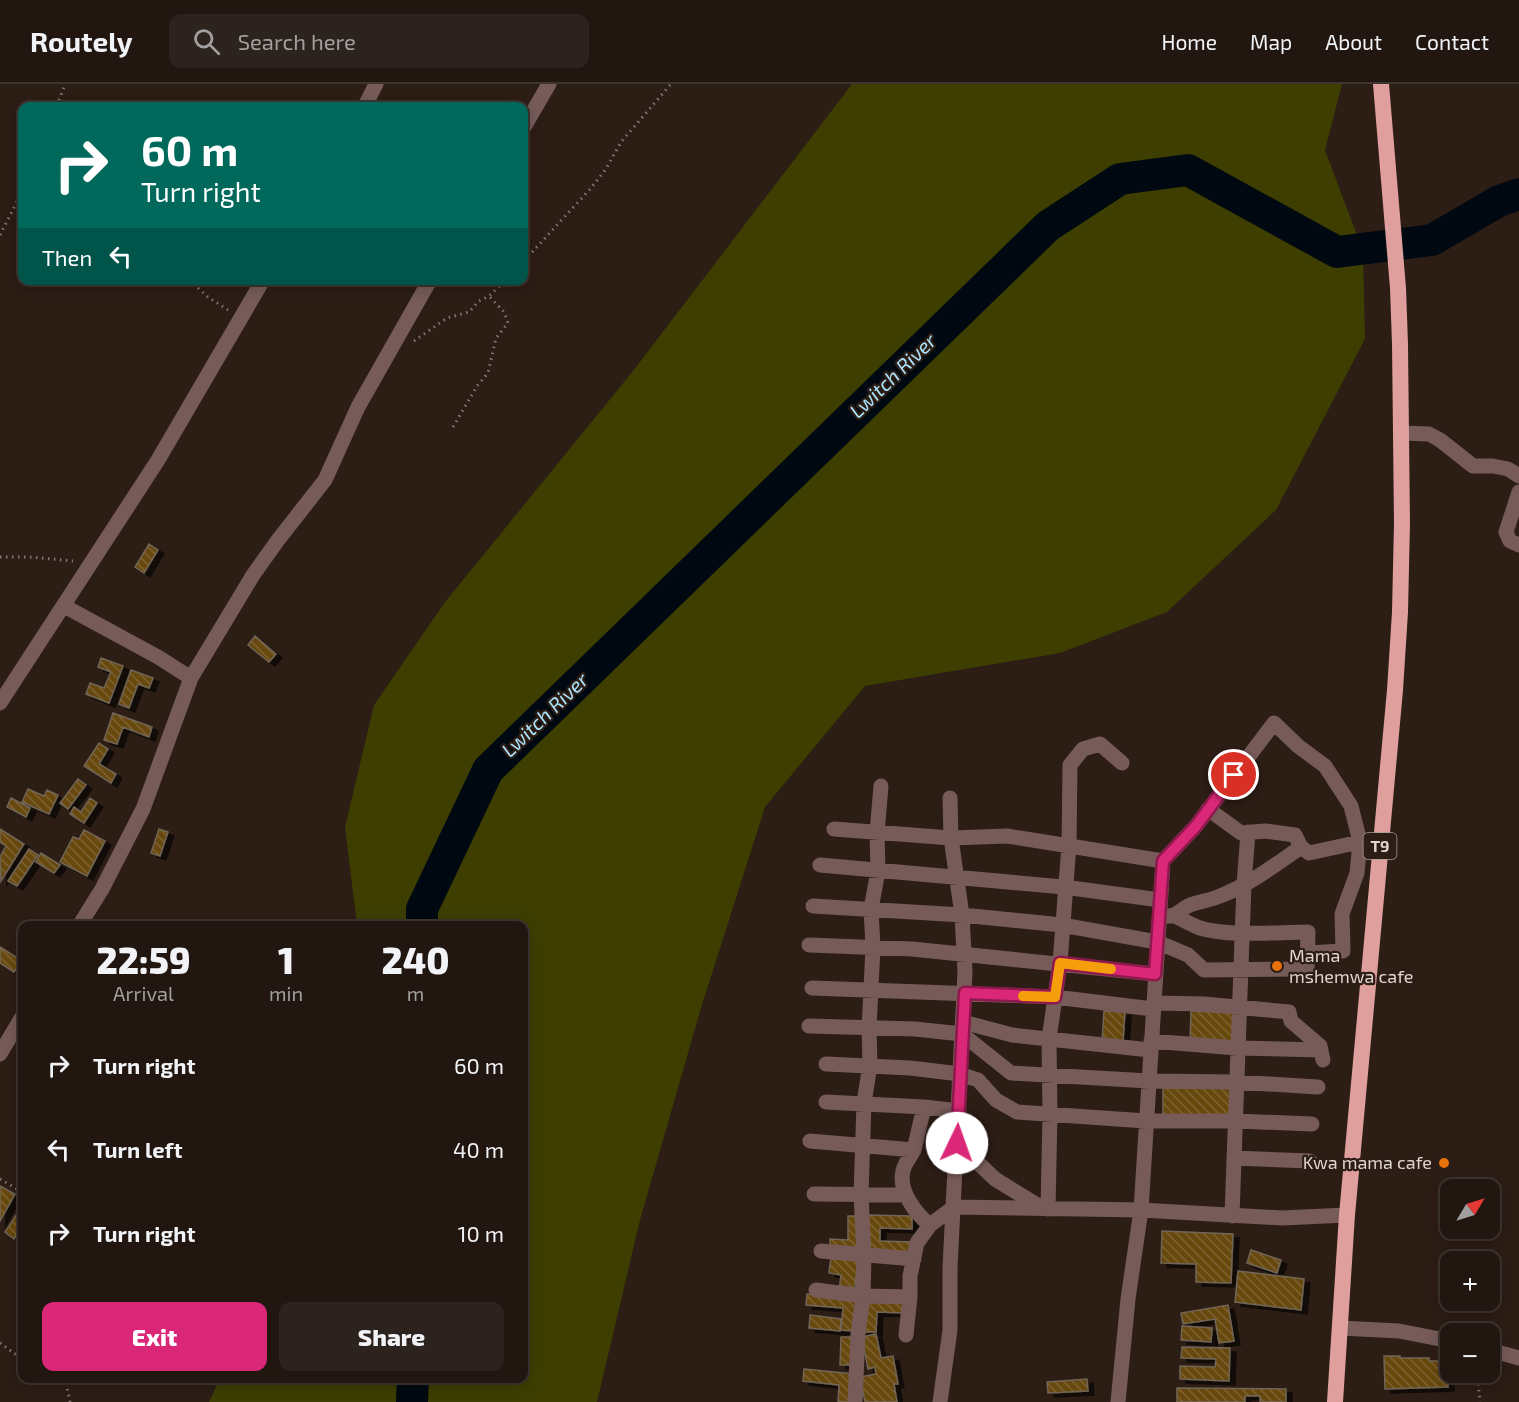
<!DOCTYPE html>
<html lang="en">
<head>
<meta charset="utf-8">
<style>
	:root { --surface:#211610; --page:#2d231e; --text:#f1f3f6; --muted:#a29f9f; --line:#3e3530; --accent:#db2777 }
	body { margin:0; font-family:"Exo 2",sans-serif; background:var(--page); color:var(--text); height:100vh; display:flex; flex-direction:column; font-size:22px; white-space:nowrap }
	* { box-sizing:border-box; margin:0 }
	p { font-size:20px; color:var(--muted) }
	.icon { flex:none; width:33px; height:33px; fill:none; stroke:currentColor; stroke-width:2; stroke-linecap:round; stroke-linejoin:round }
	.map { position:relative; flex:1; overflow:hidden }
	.side { position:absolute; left:18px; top:837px; width:510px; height:462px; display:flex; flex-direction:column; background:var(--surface); border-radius:12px; box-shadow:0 3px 15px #0003,0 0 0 2px var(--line) }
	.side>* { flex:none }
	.banner { position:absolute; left:18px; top:18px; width:510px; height:183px; border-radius:12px; box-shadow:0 3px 15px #0003,0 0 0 2px var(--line); background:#00695c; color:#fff; overflow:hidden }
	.needle { width:39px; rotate:52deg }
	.fabs { position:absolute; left:1440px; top:1095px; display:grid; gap:12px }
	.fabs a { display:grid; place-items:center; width:60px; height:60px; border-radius:12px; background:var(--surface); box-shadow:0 3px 15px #0003,0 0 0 2px var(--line); font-size:30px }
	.pin { position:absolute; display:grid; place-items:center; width:51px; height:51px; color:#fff; margin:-26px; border:3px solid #fff; border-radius:50%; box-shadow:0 2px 6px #0007 }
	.me { position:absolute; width:66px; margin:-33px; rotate:3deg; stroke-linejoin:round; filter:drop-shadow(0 0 4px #0008) }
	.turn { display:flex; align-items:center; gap:21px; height:126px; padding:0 24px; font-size:27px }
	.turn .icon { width:78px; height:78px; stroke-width:2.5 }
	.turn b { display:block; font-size:42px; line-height:51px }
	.then { display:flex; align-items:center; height:57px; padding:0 24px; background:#0003; gap:12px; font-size:22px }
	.eta { display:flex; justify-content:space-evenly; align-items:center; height:102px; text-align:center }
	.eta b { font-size:36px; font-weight:800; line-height:42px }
	.action { display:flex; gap:12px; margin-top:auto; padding:12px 24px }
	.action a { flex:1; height:69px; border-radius:12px; background:var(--accent); color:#fff; font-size:24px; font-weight:800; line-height:69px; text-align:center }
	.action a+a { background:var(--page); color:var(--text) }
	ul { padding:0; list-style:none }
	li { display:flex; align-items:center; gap:18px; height:84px; padding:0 24px }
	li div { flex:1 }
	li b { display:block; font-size:22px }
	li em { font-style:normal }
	header { display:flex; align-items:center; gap:36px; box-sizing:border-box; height:84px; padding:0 30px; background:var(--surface); border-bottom:2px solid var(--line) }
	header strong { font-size:28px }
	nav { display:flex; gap:33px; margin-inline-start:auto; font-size:21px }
	.search { width:420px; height:54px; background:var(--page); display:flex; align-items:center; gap:15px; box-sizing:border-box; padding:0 21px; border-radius:12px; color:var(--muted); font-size:22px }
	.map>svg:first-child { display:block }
	.grass { fill:#3d3e00 }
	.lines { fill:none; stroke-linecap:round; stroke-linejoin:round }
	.river { stroke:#000911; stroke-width:32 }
	.building { fill:url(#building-back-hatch); stroke:#716555; stroke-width:1.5; filter:url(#shadow) }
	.path { stroke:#857871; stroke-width:3; stroke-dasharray:1.5 4.5; stroke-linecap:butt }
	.minor { stroke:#765b59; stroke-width:15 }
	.trunk { stroke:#de9f9d; stroke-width:16 }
	.route-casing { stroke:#8e194d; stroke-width:15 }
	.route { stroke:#db2777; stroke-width:10 }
	.slow { stroke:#f59e0b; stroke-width:10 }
	.food-dot { fill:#e8710a; stroke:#2c1d15; stroke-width:2 }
	.labels { text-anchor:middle; stroke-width:4.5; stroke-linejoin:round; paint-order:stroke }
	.shield { fill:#2c1d15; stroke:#a99d97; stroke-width:1.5 }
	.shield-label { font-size:16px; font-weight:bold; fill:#dfd4cf }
	.poi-label { font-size:18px; fill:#dfd4cf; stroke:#2c1d15; text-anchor:start }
	.water-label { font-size:20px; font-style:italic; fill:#ade5ff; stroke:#2c1d15 }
</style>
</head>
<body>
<header>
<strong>Routely</strong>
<div class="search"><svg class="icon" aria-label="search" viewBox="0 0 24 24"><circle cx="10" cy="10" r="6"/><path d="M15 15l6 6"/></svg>Search here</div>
<nav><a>Home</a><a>Map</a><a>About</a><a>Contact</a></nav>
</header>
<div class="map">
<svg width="1519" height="1318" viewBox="0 0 1519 1318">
	<defs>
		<pattern id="building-back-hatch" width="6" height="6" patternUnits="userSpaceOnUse" patternTransform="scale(1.5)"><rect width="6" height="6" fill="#684810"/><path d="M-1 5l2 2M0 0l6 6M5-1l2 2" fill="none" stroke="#7d6232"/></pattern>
		<filter id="shadow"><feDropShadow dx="6" dy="4" stdDeviation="0" flood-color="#0009"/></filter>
	</defs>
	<rect width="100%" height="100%" fill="#2c1d15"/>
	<path class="grass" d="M 852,0 L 1342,0 L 1325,66 L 1363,167 L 1365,255 L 1276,426 L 1167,528 L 1060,569 L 865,602 L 765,723 L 701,924 L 640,1136 L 597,1318 L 209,1318 L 220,1295 L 524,1294 L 524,842 L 357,841 L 345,743 L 374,621 L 445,518 L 633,287 Z"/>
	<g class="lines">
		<path class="river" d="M 422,842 L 422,825 L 488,686 L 1048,142 L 1120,95 L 1188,86 L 1337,168 L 1432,156 L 1499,117 L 1519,110
			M 412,1318 L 413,1294"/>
	</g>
	<path class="building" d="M 149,460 L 158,466 L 144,489 L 135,483 Z
		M 255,552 L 276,570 L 269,578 L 248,561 Z
		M 101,574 L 123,582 L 109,619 L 86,610 L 90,599 L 104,604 L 111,588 L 98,583 Z
		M 131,586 L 153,594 L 149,604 L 138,600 L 129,624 L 119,620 Z
		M 113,629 L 152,643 L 149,653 L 123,643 L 117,660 L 104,656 Z
		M 99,659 L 108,665 L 99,680 L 116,690 L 111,699 L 84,682 Z
		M 78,695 L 86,701 L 68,725 L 60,719 Z
		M 28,705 L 44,712 L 47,706 L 58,711 L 49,730 L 22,718 Z
		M 11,714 L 30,724 L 26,733 L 7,723 Z
		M 90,714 L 97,719 L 84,739 L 70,730 L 74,723 L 81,728 Z
		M 0,745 L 24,760 L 1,797 L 0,773 L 6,762 L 0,758 Z
		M 159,745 L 168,748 L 160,772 L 151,769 Z
		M 84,746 L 105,757 L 87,792 L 60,778 L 73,753 L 79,755 Z
		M 29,765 L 38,771 L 17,802 L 8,797 Z
		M 41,769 L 60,781 L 54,789 L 36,778 Z
		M 0,863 L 22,877 L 14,888 L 0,879 Z
		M 1104,927 L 1125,928 L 1123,958 L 1102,957 Z
		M 1191,927 L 1236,929 L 1235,959 L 1190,958 Z
		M 1163,1004 L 1232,1004 L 1232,1031 L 1163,1031 Z
		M 0,1102 L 15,1110 L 0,1137 Z
		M 22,1122 L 22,1142 L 14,1155 L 5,1148 Z
		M 868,1131 L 912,1132 L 912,1145 L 880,1144 L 880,1157 L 911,1158 L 910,1170 L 867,1168 Z
		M 848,1132 L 858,1132 L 858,1166 L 830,1165 L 830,1155 L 848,1156 Z
		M 1162,1147 L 1233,1150 L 1231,1199 L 1196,1198 L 1196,1180 L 1161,1179 Z
		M 1251,1166 L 1281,1176 L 1277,1189 L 1247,1179 Z
		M 831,1173 L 858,1176 L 854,1209 L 839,1207 L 841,1191 L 829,1189 Z
		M 1238,1187 L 1304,1195 L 1301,1226 L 1235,1218 Z
		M 807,1210 L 857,1214 L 854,1247 L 841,1246 L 843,1224 L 806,1221 Z
		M 864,1215 L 908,1217 L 907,1229 L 877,1228 L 876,1248 L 862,1248 Z
		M 1228,1221 L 1234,1257 L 1219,1259 L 1215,1235 L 1183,1240 L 1181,1229 Z
		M 810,1231 L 841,1235 L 840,1247 L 809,1244 Z
		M 1182,1242 L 1212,1244 L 1211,1258 L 1181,1256 Z
		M 876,1250 L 881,1274 L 893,1272 L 898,1300 L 894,1300 L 897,1318 L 865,1318 L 860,1293 L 876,1290 L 875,1283 L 868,1285 L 862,1253 Z
		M 841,1253 L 855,1253 L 854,1281 L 840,1281 Z
		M 1182,1263 L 1230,1264 L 1229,1297 L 1180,1295 L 1180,1282 L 1215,1283 L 1216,1275 L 1181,1274 Z
		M 1384,1272 L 1400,1272 L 1400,1274 L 1429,1274 L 1429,1277 L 1448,1277 L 1448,1303 L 1385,1305 Z
		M 804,1285 L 854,1290 L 852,1318 L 838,1318 L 839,1301 L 803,1297 Z
		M 1087,1295 L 1088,1307 L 1048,1309 L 1047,1298 Z
		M 1177,1304 L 1286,1305 L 1286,1318 L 1260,1318 L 1260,1312 L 1245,1312 L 1245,1318 L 1177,1318 Z"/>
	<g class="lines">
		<path class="path" d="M 57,22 L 65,0
			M 0,151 L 22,108
			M 524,177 L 591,104 L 606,85 L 621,58 L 671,0
			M 189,196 L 208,213 L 228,226
			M 414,257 L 447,234 L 469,228 L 479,217 L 489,212 L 506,196
			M 453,343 L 477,302 L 488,289 L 496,254 L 508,239 L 504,228 L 489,212
			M 0,473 L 30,473 L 73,477
			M 0,1095 L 22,1108
			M 0,1259 L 22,1275
			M 1477,1288 L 1480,1318
			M 63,1294 L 66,1299 L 70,1318"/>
		<path class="minor" d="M 365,22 L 376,0
			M 524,43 L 549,0
			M 1401,349 L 1429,350 L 1440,356 L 1473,382 L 1493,382 L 1508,385 L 1519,392
			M 1519,408 L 1506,448 L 1510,457 L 1519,461
			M 64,522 L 158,573 L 191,594
			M 0,619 L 158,376 L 263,196
			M 1208,725 L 1241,749 L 1265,747 L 1295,751 L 1301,763 L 1309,769 L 1360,758 L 1380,763
			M 834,745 L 951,754 L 1007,752 L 1163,777
			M 820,781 L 1064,803 L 1160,816
			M 813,822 L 962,831 L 1062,841 L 1157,858 L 1188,871 L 1204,886 L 1307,885 L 1308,848 C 1277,848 1230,853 1200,844 C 1192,841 1183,836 1175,832
			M 1168,832 C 1179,832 1183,822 1193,820 C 1202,817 1211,816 1220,812 C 1249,801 1275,781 1301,763
			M 79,842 L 102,805 L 143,725 L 191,594 L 253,491 L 278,456 L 325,396 L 358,323 L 430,196
			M 809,861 L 912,865 L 1155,890
			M 812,904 L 1055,913 L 1153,925
			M 1154,919 L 1204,920 L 1289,928 L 1291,937 L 1320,962 L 1323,976
			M 963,938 L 1012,951 L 1150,966
			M 809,942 L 915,945 L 962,950 L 1011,989 L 1149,997 L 1236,998 L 1318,1003
			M 1151,957 L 1237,964 L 1321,966
			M 0,970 L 22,933
			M 826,980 L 910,984 L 960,990 L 978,996 L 996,1016 L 1017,1028 L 1146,1037 L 1236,1037 L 1312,1040
			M 826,1018 L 924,1023 L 959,1027
			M 810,1057 L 914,1066 L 924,1023
			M 957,1059 L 995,1095 L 1042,1124
			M 914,1066 C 911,1072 904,1080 903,1087 C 898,1107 916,1130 930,1141
			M 1234,1074 L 1310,1077
			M 814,1110 L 906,1111
			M 1048,1125 L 1050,1030 L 1049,955 L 1060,879 L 1069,761 L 1070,681 L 1083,665 L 1100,660 L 1122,679
			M 1232,1132 L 1244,800 L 1248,748
			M 821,1167 L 914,1175
			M 816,1206 L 863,1212 L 910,1213
			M 1340,1244 L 1399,1247 L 1450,1257
			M 906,1251 L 910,1213 L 910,1192 L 917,1159 L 930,1141 L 954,1123 L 1141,1126 L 1282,1134 L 1347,1131
			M 1490,1266 L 1519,1274
			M 855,1318 L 858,1250 L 863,1212 L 864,1170 L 861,1111 L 864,1019 L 870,981 L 869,945 L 873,863 L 871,825 L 878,787 L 877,749 L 881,702
			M 940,1318 L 950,1246 L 950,1183 L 965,888 L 962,831 L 951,754 L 950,714
			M 1118,1318 L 1128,1215 L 1141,1126 L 1163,777 L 1196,742 L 1274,639 L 1298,662 L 1325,682 L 1351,722 L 1360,758 L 1357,789 L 1342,830 L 1343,867 L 1308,869"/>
		<path class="trunk" d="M 1335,1318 L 1347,1131 L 1395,606 L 1400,528 L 1402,439 L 1400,260 L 1398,204 L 1381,0"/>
	</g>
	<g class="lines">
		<g class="route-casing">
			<path id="route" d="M 957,1059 L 965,909 L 1055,913 L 1060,879 L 1155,890 L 1163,777 L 1196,742 L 1234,691"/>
		</g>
		<use href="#route" class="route"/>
		<path class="slow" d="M 1023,912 L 1055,913 L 1060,879 L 1111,885"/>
	</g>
	<g class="food-dot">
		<circle cx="1277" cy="882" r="6"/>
		<circle cx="1444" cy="1079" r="6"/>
	</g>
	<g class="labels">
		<rect class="shield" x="1363.5" y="749" width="33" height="26" rx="4.5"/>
		<g class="shield-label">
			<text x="1380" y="768">T9</text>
		</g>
		<g class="poi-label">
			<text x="1289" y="878">Mama<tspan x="1289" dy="21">mshemwa cafe</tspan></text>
			<text x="1432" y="1085" text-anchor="end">Kwa mama cafe</text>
		</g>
		<g class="water-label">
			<text transform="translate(893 292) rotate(-44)" y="7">Lwitch River</text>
			<text transform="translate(545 631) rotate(-44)" y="7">Lwitch River</text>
		</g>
	</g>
</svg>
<div class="fabs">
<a><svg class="needle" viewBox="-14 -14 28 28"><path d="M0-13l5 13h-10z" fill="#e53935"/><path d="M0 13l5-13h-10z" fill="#a29f9f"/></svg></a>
<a>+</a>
<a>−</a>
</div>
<div class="pin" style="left:1234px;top:691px;background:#d93025"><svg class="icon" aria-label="arrive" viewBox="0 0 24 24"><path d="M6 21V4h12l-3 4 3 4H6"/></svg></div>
<svg class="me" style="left:957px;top:1059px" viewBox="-20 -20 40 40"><circle r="19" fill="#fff"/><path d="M0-13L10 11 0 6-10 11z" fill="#db2777"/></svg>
<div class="banner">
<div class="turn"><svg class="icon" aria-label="right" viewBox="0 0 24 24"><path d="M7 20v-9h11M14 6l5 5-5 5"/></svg><div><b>60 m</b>Turn right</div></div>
<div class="then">Then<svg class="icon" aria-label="left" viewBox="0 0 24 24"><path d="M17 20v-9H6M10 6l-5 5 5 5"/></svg></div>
</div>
<section class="side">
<div class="eta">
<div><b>22:59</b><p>Arrival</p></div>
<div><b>1</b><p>min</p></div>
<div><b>240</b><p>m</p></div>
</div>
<ul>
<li><svg class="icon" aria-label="right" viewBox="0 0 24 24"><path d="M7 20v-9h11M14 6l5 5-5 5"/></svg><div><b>Turn right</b></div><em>60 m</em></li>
<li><svg class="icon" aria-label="left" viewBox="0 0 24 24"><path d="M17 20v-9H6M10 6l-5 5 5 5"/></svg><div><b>Turn left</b></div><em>40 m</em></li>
<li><svg class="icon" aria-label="right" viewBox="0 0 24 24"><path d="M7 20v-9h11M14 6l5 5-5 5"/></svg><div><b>Turn right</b></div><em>10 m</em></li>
</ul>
<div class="action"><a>Exit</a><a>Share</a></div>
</section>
</div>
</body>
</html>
